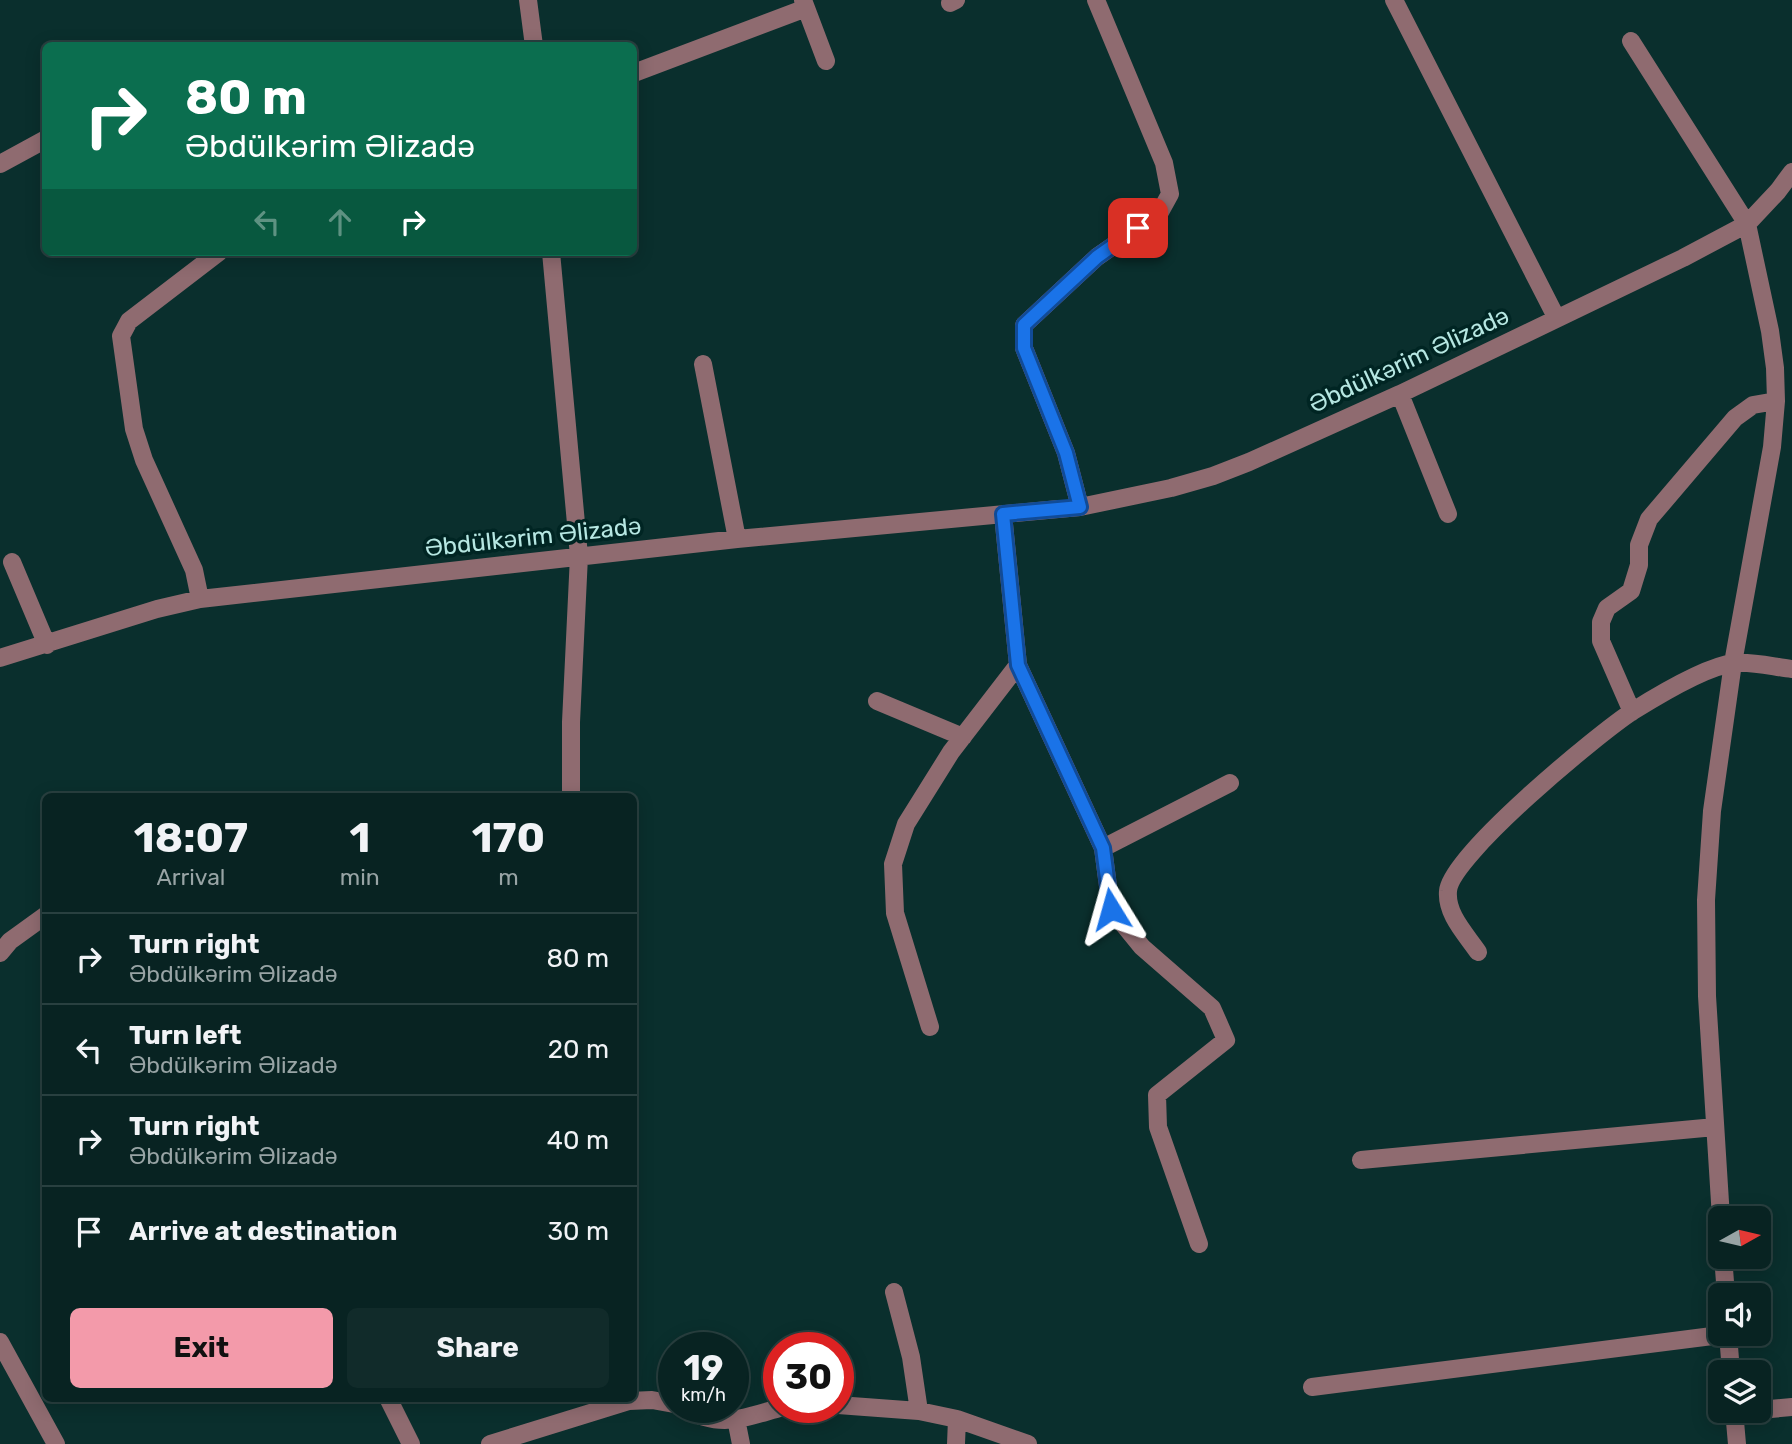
<!DOCTYPE html>
<html lang="en">
<head>
<meta charset="utf-8">
<style>
	:root { --surface:#082322; --page:#112b2a; --text:#f1f3f6; --muted:#98a4a5; --line:#294040; --accent:#f39aaa }
	body { margin:0; font-family:Rubik,sans-serif; background:var(--page); color:var(--text); height:100vh; display:flex; flex-direction:column; font-size:26px; white-space:nowrap }
	* { box-sizing:border-box; margin:0 }
	p { font-size:23px; color:var(--muted) }
	.icon { flex:none; width:38px; height:38px; fill:none; stroke:currentColor; stroke-width:2; stroke-linecap:round; stroke-linejoin:round }
	.map { position:relative; flex:1; overflow:hidden }
	.sheet { position:absolute; left:42px; top:793px; width:595px; height:609px; display:flex; flex-direction:column; background:var(--surface); border-radius:10px; box-shadow:0 4px 18px #0003,0 0 0 2px var(--line) }
	.sheet>* { flex:none }
	.banner { position:absolute; left:42px; top:42px; width:595px; height:214px; border-radius:10px; box-shadow:0 4px 18px #0003,0 0 0 2px var(--line); background:#0b6e4f; color:#fff; overflow:hidden }
	.needle { width:46px; rotate:82deg }
	.fabs { position:absolute; left:1708px; top:1206px; display:grid; gap:14px }
	.fabs a { display:grid; place-items:center; width:63px; height:63px; border-radius:10px; background:var(--surface); box-shadow:0 4px 18px #0003,0 0 0 2px var(--line); font-size:35px }
	.speed { position:absolute; left:658px; top:1332px; display:flex; gap:14px; font-size:35px; font-weight:700; text-align:center }
	.speed>* { display:grid; place-content:center; width:91px; height:91px; border-radius:50%; background:var(--surface); box-shadow:0 4px 18px #0003,0 0 0 2px var(--line); line-height:1 }
	.speed small { font-size:18px; font-weight:400 }
	.speed .limit { border:10px solid #d22; background:#fff; color:#111 }
	.pin { position:absolute; display:grid; place-items:center; width:60px; height:60px; color:#fff; margin:-30px; border-radius:14px; box-shadow:0 4px 10px #0006 }
	.me { position:absolute; width:77px; margin:-38px; rotate:352deg; stroke-linejoin:round; filter:drop-shadow(0 0 5px #0008) }
	.turn { display:flex; align-items:center; gap:24px; height:147px; padding:0 28px; font-size:32px }
	.turn .icon { width:91px; height:91px; stroke-width:2.5 }
	.turn b { display:block; font-size:49px; line-height:60px }
	.lanes { display:flex; align-items:center; height:66px; padding:0 28px; background:#0003; justify-content:center; gap:35px; direction:ltr }
	.lanes .off { opacity:.35 }
	.eta { display:flex; justify-content:space-evenly; align-items:center; height:119px; text-align:center }
	.eta b { font-size:42px; font-weight:700; line-height:49px }
	.button { display:flex; gap:14px; margin-top:auto; padding:14px 28px }
	.button a { flex:1; height:80px; border-radius:10px; background:var(--accent); color:#111; font-size:28px; font-weight:700; line-height:80px; text-align:center }
	.button a+a { background:var(--page); color:var(--text) }
	ul { padding:0; list-style:none }
	li { display:flex; align-items:center; gap:21px; height:91px; padding:0 28px; border-top:2px solid var(--line) }
	li div { flex:1 }
	li b { display:block; font-size:26px }
	li em { font-style:normal }
	.map>svg:first-child { display:block }
	.lines { fill:none; stroke-linecap:round; stroke-linejoin:round }
	.minor { stroke:#8f6b70; stroke-width:18 }
	.route-casing { stroke:#114b97; stroke-width:18 }
	.route { stroke:#1a73e8; stroke-width:12 }
	.labels { text-anchor:middle; stroke-width:7; stroke-linejoin:round; paint-order:stroke }
	.street-label { font-size:24px; fill:#b6e7e2; stroke:#002523 }
</style>
</head>
<body>
<div class="map">
<svg width="1792" height="1444" viewBox="0 0 1792 1444">
	<rect width="100%" height="100%" fill="#0a2f2d"/>
	<g class="lines">
		<path class="minor" d="M 528,0 L 534,46
			M 803,0 L 826,61
			M 1394,0 L 1556,317
			M 950,3 L 956,0
			M 1631,41 L 1747,224 L 1770,331 L 1775,368 L 1776,401 L 1772,447 L 1733,663 L 1712,811 L 1706,900 L 1707,996 L 1721,1218
			M 634,73 L 806,8
			M 0,164 L 46,139
			M 551,252 L 579,556 L 571,722 L 571,796
			M 703,364 L 737,539
			M 1400,394 L 1448,514
			M 1080,507 L 1066,453 L 1024,348 L 1024,325 L 1097,257 L 1159,214 L 1170,194 L 1164,163 L 1096,0
			M 1003,514 L 1018,665 L 1103,848 L 1111,909 L 1142,947 L 1212,1008 L 1226,1040 L 1157,1095 L 1158,1127 L 1199,1244
			M 12,562 L 47,645
			M 200,599 L 194,570 L 144,460 L 134,429 L 121,336 L 129,321 L 219,252
			M 0,658 L 157,609 L 200,599 L 737,539 L 1080,507 L 1171,488 L 1213,476 L 1249,462 L 1400,394 L 1683,258 L 1747,224 L 1778,191 L 1792,172
			M 877,701 L 963,737
			M 1632,712 L 1601,641 L 1601,622 L 1607,608 L 1631,591 L 1639,565 L 1639,545 L 1649,519 L 1735,418 L 1753,405 L 1776,401
			M 1103,848 L 1230,783
			M 1478,952 C 1465,933 1446,914 1448,891 C 1450,856 1599,733 1633,711 C 1657,696 1707,666 1734,663 C 1752,661 1774,667 1792,669
			M 0,953 L 10,941 L 46,915
			M 930,1027 L 895,913 L 893,864 L 906,824 L 951,752 L 1018,665
			M 1361,1160 L 1715,1127
			M 1723,1256 L 1726,1295
			M 894,1292 L 911,1357 L 919,1411
			M 1728,1334 L 1731,1372
			M 0,1342 L 56,1444
			M 1312,1387 L 1728,1334
			M 388,1398 L 411,1444
			M 838,1405 L 919,1411 L 957,1419 L 1028,1444
			M 680,1407 C 722,1429 739,1419 783,1407
			M 1734,1410 L 1737,1444
			M 1759,1410 L 1792,1407
			M 736,1419 L 741,1444
			M 490,1444 L 629,1401 L 652,1400 L 674,1404
			M 956,1444 L 957,1419"/>
	</g>
	<g class="lines">
		<g class="route-casing">
			<path id="route" d="M 1111,909 L 1103,848 L 1018,665 L 1003,514 L 1080,507 L 1066,453 L 1024,348 L 1024,325 L 1097,257 L 1138,228"/>
		</g>
		<use href="#route" class="route"/>
	</g>
	<g class="labels">
		<g class="street-label">
			<text transform="translate(1409 360) rotate(-25)" y="8">Əbdülkərim Əlizadə</text>
			<text transform="translate(533 537) rotate(-6)" y="8">Əbdülkərim Əlizadə</text>
		</g>
	</g>
</svg>
<div class="fabs">
<a><svg class="needle" viewBox="-14 -14 28 28"><path d="M0-13l5 13h-10z" fill="#e53935"/><path d="M0 13l5-13h-10z" fill="#98a4a5"/></svg></a>
<a><svg class="icon" aria-label="sound" viewBox="0 0 24 24"><path d="M4 9h4l5-4v14l-5-4H4zM17 9q2 3 0 6"/></svg></a>
<a><svg class="icon" aria-label="layers" viewBox="0 0 24 24"><path d="M12 4l9 5-9 5-9-5zM3 14l9 5 9-5"/></svg></a>
</div>
<div class="speed"><div>19<small>km/h</small></div><div class="limit">30</div></div>
<div class="pin" style="left:1138px;top:228px;background:#d93025"><svg class="icon" aria-label="arrive" viewBox="0 0 24 24"><path d="M6 21V4h12l-3 4 3 4H6"/></svg></div>
<svg class="me" style="left:1111px;top:909px" viewBox="-20 -20 40 40"><path d="M0-17L14 15 0 8-14 15z" fill="#1a73e8" stroke="#fff" stroke-width="4"/></svg>
<div class="banner">
<div class="turn"><svg class="icon" aria-label="right" viewBox="0 0 24 24"><path d="M7 20v-9h11M14 6l5 5-5 5"/></svg><div><b>80 m</b>Əbdülkərim Əlizadə</div></div>
<div class="lanes"><svg class="icon off" aria-label="left" viewBox="0 0 24 24"><path d="M17 20v-9H6M10 6l-5 5 5 5"/></svg><svg class="icon off" aria-label="ahead" viewBox="0 0 24 24"><path d="M12 20V5M6 11l6-6 6 6"/></svg><svg class="icon" aria-label="right" viewBox="0 0 24 24"><path d="M7 20v-9h11M14 6l5 5-5 5"/></svg></div>
</div>
<section class="sheet">
<div class="eta">
<div><b>18:07</b><p>Arrival</p></div>
<div><b>1</b><p>min</p></div>
<div><b>170</b><p>m</p></div>
</div>
<ul>
<li><svg class="icon" aria-label="right" viewBox="0 0 24 24"><path d="M7 20v-9h11M14 6l5 5-5 5"/></svg><div><b>Turn right</b><p>Əbdülkərim Əlizadə</p></div><em>80 m</em></li>
<li><svg class="icon" aria-label="left" viewBox="0 0 24 24"><path d="M17 20v-9H6M10 6l-5 5 5 5"/></svg><div><b>Turn left</b><p>Əbdülkərim Əlizadə</p></div><em>20 m</em></li>
<li><svg class="icon" aria-label="right" viewBox="0 0 24 24"><path d="M7 20v-9h11M14 6l5 5-5 5"/></svg><div><b>Turn right</b><p>Əbdülkərim Əlizadə</p></div><em>40 m</em></li>
<li><svg class="icon" aria-label="arrive" viewBox="0 0 24 24"><path d="M6 21V4h12l-3 4 3 4H6"/></svg><div><b>Arrive at destination</b></div><em>30 m</em></li>
</ul>
<div class="button"><a>Exit</a><a>Share</a></div>
</section>
</div>
</body>
</html>
